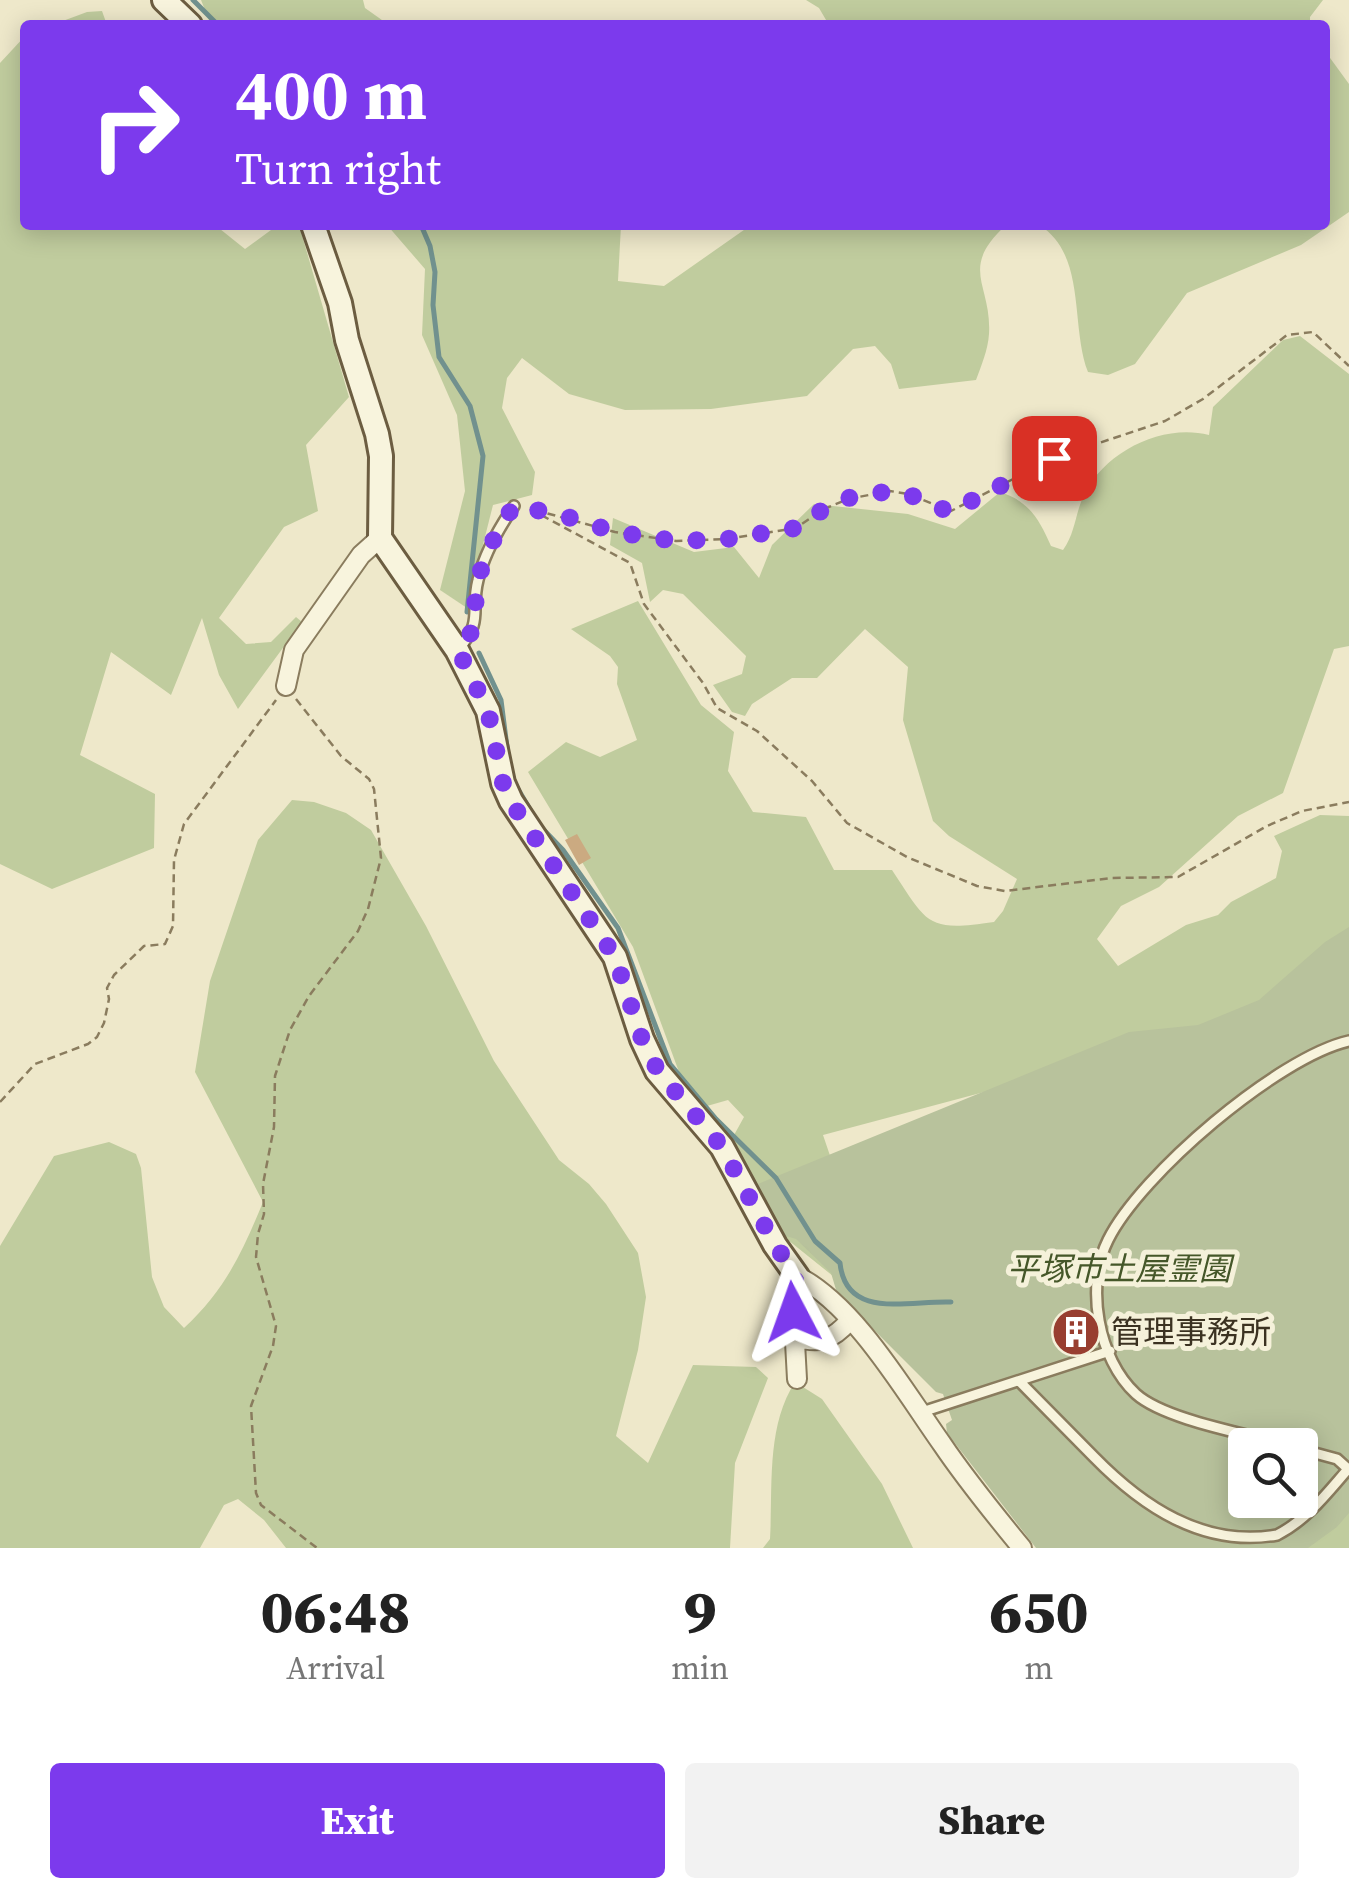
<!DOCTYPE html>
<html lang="en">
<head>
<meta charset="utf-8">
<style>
	:root { --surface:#fff; --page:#f2f2f2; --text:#222; --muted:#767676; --accent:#7c3aed }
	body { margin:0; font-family:"Source Serif 4","Noto Sans JP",serif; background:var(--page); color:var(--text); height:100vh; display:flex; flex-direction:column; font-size:38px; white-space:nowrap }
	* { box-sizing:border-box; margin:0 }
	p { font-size:32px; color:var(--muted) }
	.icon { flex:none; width:55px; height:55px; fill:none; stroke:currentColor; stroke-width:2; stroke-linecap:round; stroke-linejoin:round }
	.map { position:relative; height:1548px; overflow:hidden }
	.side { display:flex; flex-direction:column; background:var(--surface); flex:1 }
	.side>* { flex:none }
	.banner { position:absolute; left:20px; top:20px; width:1310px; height:210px; border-radius:10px; box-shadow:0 5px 25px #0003; background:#7c3aed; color:#fff; overflow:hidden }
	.fabs { position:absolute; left:1228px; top:1428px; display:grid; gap:20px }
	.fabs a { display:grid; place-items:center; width:90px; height:90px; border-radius:10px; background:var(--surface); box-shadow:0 5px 25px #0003; font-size:50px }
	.pin { position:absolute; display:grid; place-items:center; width:85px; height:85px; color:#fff; margin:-42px; border-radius:20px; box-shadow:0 5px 15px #0006 }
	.me { position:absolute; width:110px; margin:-55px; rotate:356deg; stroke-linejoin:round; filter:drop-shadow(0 0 8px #0008) }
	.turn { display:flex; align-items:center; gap:35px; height:210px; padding:0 50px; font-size:45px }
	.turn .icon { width:130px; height:130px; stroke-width:2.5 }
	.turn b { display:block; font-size:70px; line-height:85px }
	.eta { display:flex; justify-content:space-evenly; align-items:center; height:170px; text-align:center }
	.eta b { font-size:60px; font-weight:800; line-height:70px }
	.action { display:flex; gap:20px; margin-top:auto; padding:20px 50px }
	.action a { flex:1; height:115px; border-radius:10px; background:var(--accent); color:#fff; font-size:40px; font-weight:800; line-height:115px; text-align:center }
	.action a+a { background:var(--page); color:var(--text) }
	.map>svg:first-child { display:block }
	.green { fill:#c0cc9e }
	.cemetery { fill:#b8c29c; fill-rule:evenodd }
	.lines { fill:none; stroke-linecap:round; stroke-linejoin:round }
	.stream { stroke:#71918e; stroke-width:5 }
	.building { fill:#cbaa81 }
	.lane-casing { stroke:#8a7c5e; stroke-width:14 }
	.street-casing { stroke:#8a7c5e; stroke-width:22 }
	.secondary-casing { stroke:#6c5d41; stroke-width:28 }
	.path { stroke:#8a7c5e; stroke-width:2.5; stroke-dasharray:8 5; stroke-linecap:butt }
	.lane { stroke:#f8f4dd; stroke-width:9 }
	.street { stroke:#f8f4dd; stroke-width:18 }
	.secondary { stroke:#f8f4dd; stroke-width:22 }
	.route { stroke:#7c3aed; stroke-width:18; stroke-dasharray:0 32.4 }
	.labels { text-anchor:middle; stroke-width:10; stroke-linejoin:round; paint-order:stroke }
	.park-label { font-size:32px; font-style:italic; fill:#455729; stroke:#f5f1da }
	.poi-label { font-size:32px; fill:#3b3221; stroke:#f5f1da; text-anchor:start }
</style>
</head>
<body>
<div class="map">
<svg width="1349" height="1548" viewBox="0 0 1349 1548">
	<rect width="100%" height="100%" fill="#eee8ca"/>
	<path class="green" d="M 201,0 L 363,0 L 365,8 L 389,25 L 211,25 Z
		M 806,0 L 1323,0 L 1310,17 L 1310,25 L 829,25 L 819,8 Z
		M 102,11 L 107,25 L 52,25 L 87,12 Z
		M 25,36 L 25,225 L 215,225 L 245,249 L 271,230 L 271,225 L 299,225 L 349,397 L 306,445 L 318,511 L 284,527 L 219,618 L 246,644 L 271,642 L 296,617 L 302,622 L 238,709 L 219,675 L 202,618 L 171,695 L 111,652 L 80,755 L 155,794 L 154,848 L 52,889 L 0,864 L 0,63 Z
		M 1325,51 L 1349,84 L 1349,212 L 1301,245 L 1187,293 L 1135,364 L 1108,375 L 1088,372 C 1070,326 1087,254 1039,225 L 1325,225 Z
		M 387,225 L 621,225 L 618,281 L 664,286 L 751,225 L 1006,225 C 958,269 992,284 989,334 C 988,350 981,366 976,380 L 899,389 L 891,364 L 875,346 L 853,349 L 807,396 L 711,409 L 625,410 L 569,394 L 522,358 L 507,378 L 502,408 L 535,472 L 532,495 L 493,505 L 467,608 L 440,590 L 465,491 L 457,415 L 422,335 L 425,269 Z
		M 1300,336 L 1349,374 L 1349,646 L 1334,649 L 1283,793 L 1238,816 L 1159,887 L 1121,906 L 1097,939 L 1118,966 L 1186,925 L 1218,915 L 1231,902 L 1276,878 L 1282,851 L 1274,836 L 1320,815 L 1349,816 L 1349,1010 L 988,1091 L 823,1135 L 842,1191 L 909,1337 L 788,1240 L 723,1155 L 744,1117 L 728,1100 L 693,1110 L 633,947 L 528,772 L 566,742 L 600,757 L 637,740 L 617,684 L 618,667 L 610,656 L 571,629 L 638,601 L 701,705 L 734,732 L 728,771 L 753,812 L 806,817 L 834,870 L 892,870 C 928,924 926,932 994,922 L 1003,911 L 1017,879 L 949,836 L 933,821 L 903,720 L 908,667 L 865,629 L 817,678 L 792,678 L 752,704 L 745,716 L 732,712 L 713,685 L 742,674 L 746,656 L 683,594 L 663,590 L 650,602 L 642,563 L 610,545 L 613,518 L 694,552 L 734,547 L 759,578 L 772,545 L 814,504 L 908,514 L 955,529 L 1000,492 C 1029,501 1039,519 1051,546 L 1063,550 C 1076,532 1075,512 1085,493 C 1106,451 1163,423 1209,435 L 1213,407 L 1283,340 Z
		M 292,800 L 314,802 L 346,813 L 371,830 L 426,926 L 494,1061 L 559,1160 L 589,1184 L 606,1204 L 638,1253 L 646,1297 L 638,1350 L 616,1436 L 648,1463 L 693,1365 L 756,1367 L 768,1378 L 735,1463 L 730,1548 L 286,1548 L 264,1520 L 238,1499 L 224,1505 L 200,1548 L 0,1548 L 0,1246 L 54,1156 L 109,1142 L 136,1154 L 141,1168 L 152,1277 L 164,1307 L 184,1328 C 225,1290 242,1253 263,1202 L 195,1072 L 210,981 L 258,840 Z
		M 795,1382 L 822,1399 L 882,1484 L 913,1548 L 763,1548 L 770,1539 C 773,1487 766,1427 795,1382 Z
		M 1349,1498 L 1349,1548 L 1293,1548 Z"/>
	<path class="cemetery" d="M 1349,927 L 1349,1513 L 1337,1527 L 1308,1548 L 1036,1548 L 947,1433 L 946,1424 L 952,1420 L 943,1394 L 936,1392 L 837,1293 L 831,1273 L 796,1239 L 786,1236 L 758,1184 L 1129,1032 L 1198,1025 L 1259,1000 L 1325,942 ZM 1245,1445 L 1300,1445 L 1300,1500 L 1245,1500 Z"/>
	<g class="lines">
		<path class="stream" d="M 193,0 L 218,25
			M 421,225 L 430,246 L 435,272 L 433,305 L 439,357 L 470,406 L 483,456 L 467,612
			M 479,653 L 501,700 L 508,755
			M 515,784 L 535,818
			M 541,827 L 563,850 L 618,928 L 670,1064 L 716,1119 L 776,1178 L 815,1241 L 840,1263 C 846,1321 910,1300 951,1302"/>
	</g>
	<path class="building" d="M 577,834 L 591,858 L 579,865 L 565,840 Z
		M 1088,1317 L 1094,1335 L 1063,1347 L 1057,1329 Z"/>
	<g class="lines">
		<g class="lane-casing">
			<path id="lane" d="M 459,648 C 484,621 470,611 478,580 C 484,554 499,528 514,506
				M 1019,1381 C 1044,1406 1069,1432 1094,1457 C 1141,1505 1202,1548 1277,1535 C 1308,1519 1327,1493 1349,1468
				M 922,1412 L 1110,1351
				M 1286,1445 C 1248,1434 1165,1420 1136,1394 C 1098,1359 1085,1286 1108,1240 C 1140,1175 1278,1057 1349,1041
				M 1300,1449 L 1337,1459 L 1348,1469"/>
		</g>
		<g class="street-casing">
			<path id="street" d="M 286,686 L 294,650 L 361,555 L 380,538
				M 794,1337 C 819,1344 832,1341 849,1321
				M 797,1379 L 792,1287 L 797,1276 C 855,1305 905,1392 942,1444 C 967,1481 994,1514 1022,1548"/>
		</g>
		<g class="secondary-casing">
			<path id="secondary" d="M 164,0 L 190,25
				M 313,225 L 340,303 L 347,340 L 377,434 L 381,456 L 380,538 L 457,650 L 488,711 L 503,783 L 511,801 L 615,957 L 642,1039 L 657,1071 L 722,1147 L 775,1245 L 797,1276"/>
		</g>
		<path class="path" d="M 530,509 L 630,563 L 644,604 L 703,683 L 717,708 L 757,731 L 812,781 L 847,823 L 907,857 L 977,886 L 1005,891 L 1112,878 L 1178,877 L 1267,826 L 1302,811 L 1349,802
			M 535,510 L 615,532 L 676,541 L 727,539 L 796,528 L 824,509 L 848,499 L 890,491 L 908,494 L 951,511 L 1054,458 L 1165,421 L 1203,399 L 1287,335 L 1313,332 L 1349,366
			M 296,699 L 341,756 L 369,779 L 374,789 L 381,858 L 368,909 L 358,931 L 309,996 L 290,1030 L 275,1076 L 274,1127 L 263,1184 L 264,1214 L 258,1234 L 256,1257 L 276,1326 L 273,1346 L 251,1406 L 256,1493 L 261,1505 L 317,1548
			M 0,1102 L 35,1064 L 88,1044 L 97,1037 L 104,1023 L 109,999 L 107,988 L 114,975 L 144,946 L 165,944 L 173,926 L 174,860 L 184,824 L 276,700"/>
		<use href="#lane" class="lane"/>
		<use href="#street" class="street"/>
		<use href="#secondary" class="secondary"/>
	</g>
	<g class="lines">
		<path class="route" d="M 793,1312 L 792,1287 L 797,1276 L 775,1245 L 722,1147 L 658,1071 L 642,1039 L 615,957 L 511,802 L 503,783 L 488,711 L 458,650 C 489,615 468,613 479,577 C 486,552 499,527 514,506 L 558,514 L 615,532 L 676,541 L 727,539 L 796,528 L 824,509 L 848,498 L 890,491 L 908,494 L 950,512 L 1054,458"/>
	</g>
	<defs>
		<g id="building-disc" transform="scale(2.5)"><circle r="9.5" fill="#983e30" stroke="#f5f1da"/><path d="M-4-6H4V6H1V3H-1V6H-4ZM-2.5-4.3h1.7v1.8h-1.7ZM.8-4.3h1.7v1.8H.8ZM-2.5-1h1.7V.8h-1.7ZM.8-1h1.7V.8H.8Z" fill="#fff"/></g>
	</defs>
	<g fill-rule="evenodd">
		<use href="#building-disc" x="1076" y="1332"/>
	</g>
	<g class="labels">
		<g class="park-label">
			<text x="1119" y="1280">平塚市土屋霊園</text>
		</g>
		<g class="poi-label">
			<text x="1111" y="1343">管理事務所</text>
		</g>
	</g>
</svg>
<div class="fabs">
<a><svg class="icon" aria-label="search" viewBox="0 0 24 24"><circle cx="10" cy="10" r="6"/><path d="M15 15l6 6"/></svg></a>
</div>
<div class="pin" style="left:1054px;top:458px;background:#d93025"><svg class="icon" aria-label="arrive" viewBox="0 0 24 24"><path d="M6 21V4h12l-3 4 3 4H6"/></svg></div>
<svg class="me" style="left:793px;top:1312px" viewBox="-20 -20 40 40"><path d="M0-17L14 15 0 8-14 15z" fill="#7c3aed" stroke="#fff" stroke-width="4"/></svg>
<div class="banner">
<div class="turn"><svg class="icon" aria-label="right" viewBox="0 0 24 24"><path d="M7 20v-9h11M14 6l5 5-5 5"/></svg><div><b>400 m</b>Turn right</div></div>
</div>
</div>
<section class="side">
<div class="eta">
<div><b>06:48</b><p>Arrival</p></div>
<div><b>9</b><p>min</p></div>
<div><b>650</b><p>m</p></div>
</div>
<div class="action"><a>Exit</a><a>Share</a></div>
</section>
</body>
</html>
